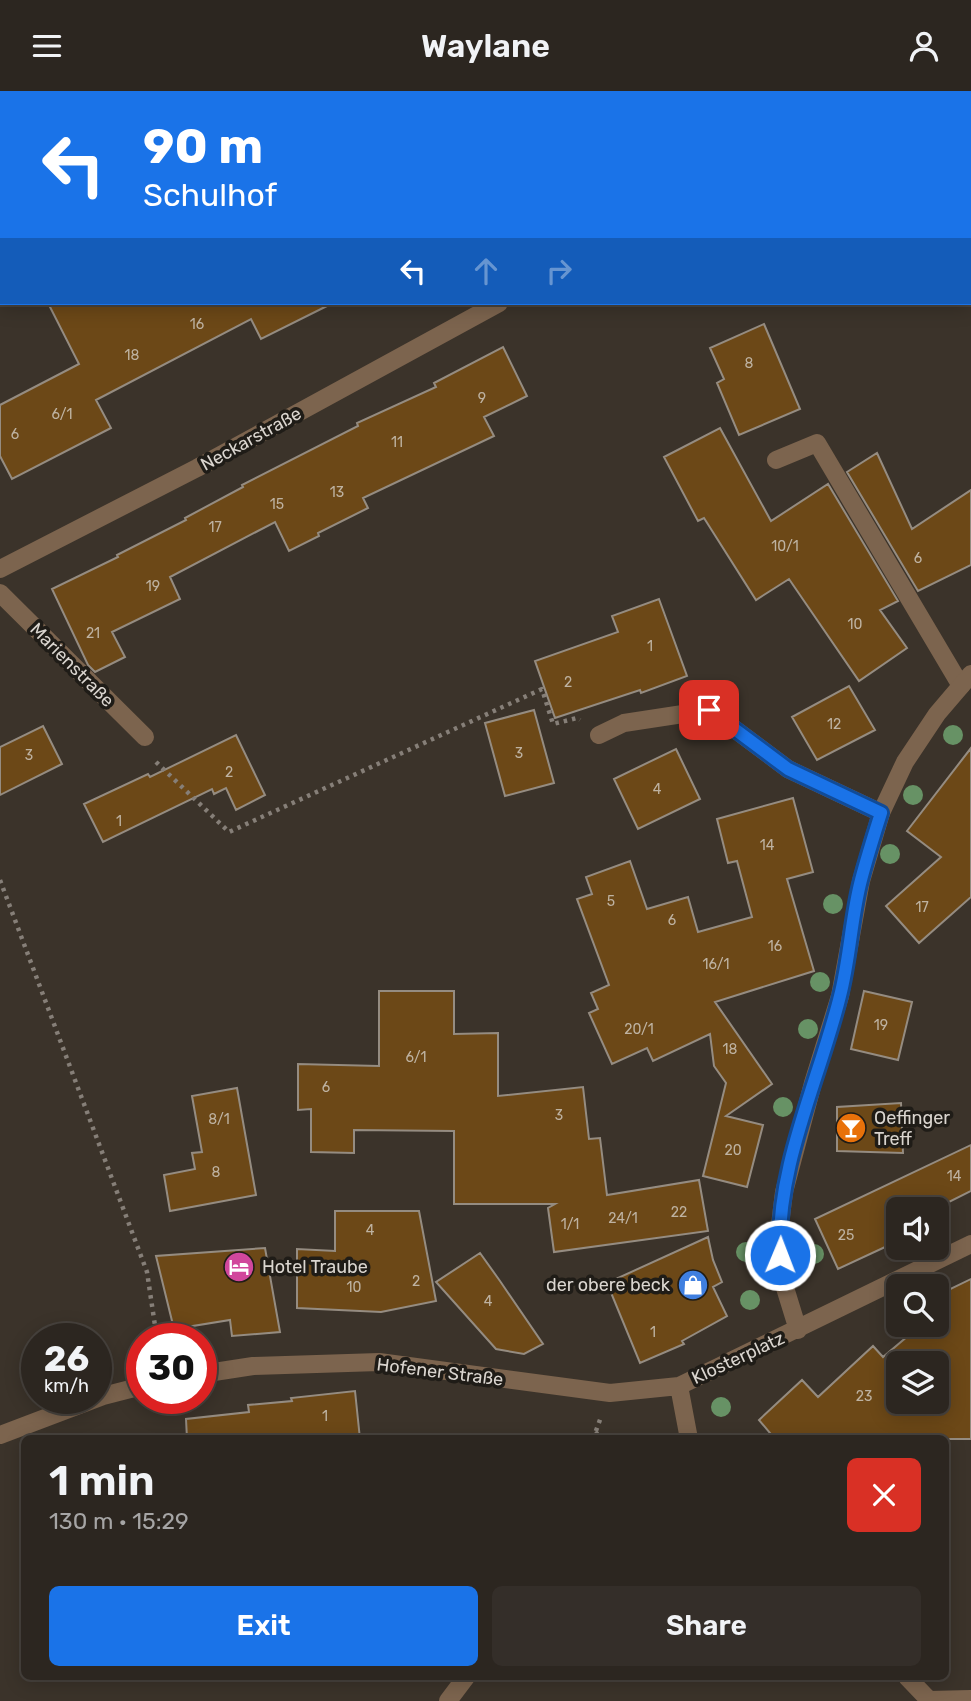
<!DOCTYPE html>
<html lang="en">
<head>
<meta charset="utf-8">
<style>
	:root { --surface:#2c2620; --page:#342e29; --text:#f1f3f6; --muted:#a6a5a5; --line:#48433e; --accent:#1a73e8 }
	body { margin:0; font-family:Rubik,sans-serif; background:var(--page); color:var(--text); height:100vh; display:flex; flex-direction:column; font-size:26px; white-space:nowrap }
	* { box-sizing:border-box; margin:0 }
	p { font-size:23px; color:var(--muted) }
	.icon { flex:none; width:38px; height:38px; fill:none; stroke:currentColor; stroke-width:2; stroke-linecap:round; stroke-linejoin:round }
	.map { position:relative; flex:1; overflow:hidden }
	.side { position:absolute; left:21px; top:1344px; width:928px; height:245px; display:flex; flex-direction:column; background:var(--surface); border-radius:10px; box-shadow:0 4px 18px #0003,0 0 0 2px var(--line) }
	.side>* { flex:none }
	.guide { position:absolute; left:0px; top:0px; width:971px; height:214px; box-shadow:0 4px 18px #0003,0 0 0 2px var(--line); background:#1a73e8; color:#fff; overflow:hidden }
	.fabs { position:absolute; left:886px; top:1106px; display:grid; gap:14px }
	.fabs a { display:grid; place-items:center; width:63px; height:63px; border-radius:10px; background:var(--surface); box-shadow:0 4px 18px #0003,0 0 0 2px var(--line); font-size:35px }
	.speed { position:absolute; left:21px; top:1232px; display:flex; gap:14px; font-size:35px; font-weight:700; text-align:center }
	.speed>* { display:grid; place-content:center; width:91px; height:91px; border-radius:50%; background:var(--surface); box-shadow:0 4px 18px #0003,0 0 0 2px var(--line); line-height:1 }
	.speed small { font-size:18px; font-weight:400 }
	.speed .limit { border:10px solid #d22; background:#fff; color:#111 }
	.pin { position:absolute; display:grid; place-items:center; width:60px; height:60px; color:#fff; margin:-30px; border-radius:14px; box-shadow:0 4px 10px #0006 }
	.me { position:absolute; width:77px; margin:-38px; rotate:1deg; stroke-linejoin:round; filter:drop-shadow(0 0 5px #0008) }
	.turn { display:flex; align-items:center; gap:24px; height:147px; padding:0 28px; font-size:32px }
	.turn .icon { width:91px; height:91px; stroke-width:2.5 }
	.turn b { display:block; font-size:49px; line-height:60px }
	.lanes { display:flex; align-items:center; height:66px; padding:0 28px; background:#0003; justify-content:center; gap:35px; direction:ltr }
	.lanes .off { opacity:.35 }
	.round { display:grid; place-items:center; flex:none; width:74px; height:74px; border-radius:10px; background:var(--page) }
	.summary { display:flex; align-items:center; justify-content:space-between; height:119px; padding:0 28px }
	h1 { font-size:42px; font-weight:600; line-height:52px }
	.button { display:flex; gap:14px; margin-top:auto; padding:14px 28px }
	.button a { flex:1; height:80px; border-radius:10px; background:var(--accent); color:#fff; font-size:28px; font-weight:600; line-height:80px; text-align:center }
	.button a+a { background:var(--page); color:var(--text) }
	header { display:flex; justify-content:space-between; align-items:center; height:91px; padding:0 28px; background:var(--surface); font-size:32px; font-weight:600 }
	.map>svg:first-child { display:block }
	.building { fill:#6c4817; stroke:#958c81; stroke-width:2; fill-rule:evenodd }
	.lines { fill:none; stroke-linecap:round; stroke-linejoin:round }
	.path { stroke:#867f78; stroke-width:4.5; stroke-dasharray:3.5 5; stroke-linecap:butt }
	.lane { stroke:#7c644e; stroke-width:18 }
	.street { stroke:#7c644e; stroke-width:18 }
	.tree { fill:#679265 }
	.route-casing { stroke:#114b97; stroke-width:18 }
	.route { stroke:#1a73e8; stroke-width:12 }
	.labels { text-anchor:middle; stroke-width:7; stroke-linejoin:round; paint-order:stroke }
	.number-label { font-size:14px; fill:#beb2a1 }
	.street-label { font-size:18px; fill:#dad5cf; stroke:#1f1c17 }
	.poi-label { font-size:18px; fill:#dad5cf; stroke:#1f1c17; text-anchor:start }
</style>
</head>
<body>
<header><svg class="icon" aria-label="menu" viewBox="0 0 24 24"><path d="M4 6h16M4 12h16M4 18h16"/></svg>Waylane<svg class="icon" aria-label="person" viewBox="0 0 24 24"><circle cx="12" cy="8" r="4"/><path d="M4 21q1-7 8-7t8 7"/></svg></header>
<div class="map">
<svg width="971" height="1610" viewBox="0 0 971 1610">
	<rect width="100%" height="100%" fill="#3b332a"/>
	<path class="building" d="M 48,212 L 333,212 L 261,248 L 251,228 L 96,309 L 111,337 L 12,388 L 0,365 L 0,314 L 79,273 Z
		M 764,233 L 800,318 L 739,344 L 717,292 L 724,288 L 710,257 Z
		M 503,256 L 527,305 L 484,326 L 494,345 L 363,407 L 368,417 L 318,442 L 319,445 L 289,460 L 275,431 L 170,486 L 180,508 L 112,541 L 125,566 L 95,581 L 88,574 L 52,498 L 118,466 L 117,464 L 186,429 L 185,427 L 243,396 L 242,394 L 358,335 L 357,332 L 436,296 L 434,292 Z
		M 720,337 L 771,430 L 828,393 L 898,510 L 880,519 L 907,557 L 859,590 L 789,488 L 756,509 L 704,427 L 698,430 L 664,366 Z
		M 877,362 L 912,438 L 971,399 L 971,474 L 918,500 L 847,381 Z
		M 659,508 L 687,585 L 641,602 L 640,599 L 555,627 L 535,570 L 618,541 L 612,525 Z
		M 849,595 L 875,639 L 817,669 L 792,626 Z
		M 534,619 L 554,692 L 505,705 L 485,632 Z
		M 43,635 L 62,673 L 0,704 L 0,656 Z
		M 236,644 L 265,704 L 236,719 L 226,697 L 214,703 L 212,698 L 103,751 L 84,713 L 148,683 L 150,686 Z
		M 971,657 L 971,806 L 919,852 L 886,815 L 941,766 L 907,740 Z
		M 676,658 L 700,708 L 638,738 L 614,688 Z
		M 793,707 L 813,781 L 787,788 L 814,880 L 715,911 L 772,993 L 726,1025 L 763,1034 L 747,1096 L 703,1085 L 726,992 L 714,975 L 710,943 L 653,970 L 647,957 L 612,973 L 589,922 L 598,918 L 591,902 L 609,894 L 577,808 L 592,803 L 586,786 L 630,770 L 647,818 L 688,806 L 698,841 L 752,826 L 737,770 L 728,772 L 717,728 Z
		M 379,900 L 454,900 L 454,943 L 498,942 L 498,1005 L 583,996 L 589,1048 L 600,1047 L 607,1104 L 699,1089 L 708,1140 L 554,1161 L 548,1117 L 555,1113 L 454,1113 L 454,1040 L 354,1039 L 354,1062 L 311,1061 L 311,1018 L 298,1019 L 298,973 L 379,975 Z
		M 864,900 L 912,911 L 898,969 L 851,958 Z
		M 237,997 L 256,1104 L 170,1120 L 164,1084 L 195,1078 L 192,1062 L 202,1061 L 192,1005 Z
		M 901,1012 L 903,1062 L 837,1060 L 837,1016 Z
		M 971,1054 L 971,1100 L 935,1118 L 898,1118 L 898,1150 L 838,1178 L 815,1128 Z
		M 335,1120 L 419,1120 L 436,1210 L 381,1221 L 297,1217 L 297,1158 L 335,1160 Z
		M 708,1146 L 713,1169 L 722,1191 L 713,1196 L 727,1225 L 682,1250 L 684,1253 L 640,1272 L 607,1192 Z
		M 265,1157 L 280,1241 L 232,1245 L 230,1229 L 174,1238 L 156,1165 Z
		M 480,1162 L 500,1190 L 543,1253 L 524,1263 L 496,1258 L 436,1191 Z
		M 971,1188 L 971,1348 L 775,1348 L 759,1329 L 802,1289 L 818,1306 L 873,1255 L 883,1266 L 921,1234 L 936,1234 L 936,1205 ZM 898,1272 L 936,1272 L 936,1311 L 898,1311 Z
		M 355,1300 L 360,1348 L 187,1348 L 186,1328 L 249,1321 L 248,1314 L 292,1310 L 291,1307 Z"/>
	<g class="lines">
		<path class="path" d="M 156,671 L 229,741 L 542,598 L 553,633 L 577,627 L 580,629
			M 0,789 L 147,1181 L 157,1248
			M 595,1341 L 603,1348
			M 593,1348 L 601,1326"/>
		<path class="lane" d="M 363,2 L 366,0
			M 0,187 L 2,186
			M 776,369 L 817,352 L 961,595
			M 0,502 L 145,646
			M 599,644 L 624,632 L 709,619 L 788,678 L 881,722"/>
		<path class="street" d="M 948,0 L 949,2
			M 867,2 L 870,0
			M 970,33 L 971,35
			M 0,478 L 197,377 L 499,212
			M 798,1239 L 782,1187 L 779,1142 L 784,1101 L 813,992 L 840,905 L 861,790 L 881,722 L 905,671 L 937,623 L 971,583
			M 201,1283 L 253,1275 L 379,1271 L 610,1302 L 679,1295 L 971,1153
			M 679,1295 L 689,1348
			M 0,1344 L 103,1305 L 142,1295
			M 907,1586 L 929,1609 L 971,1608
			M 448,1610 L 466,1586"/>
	</g>
	<g class="tree">
		<circle cx="953" cy="644" r="10"/>
		<circle cx="913" cy="704" r="10"/>
		<circle cx="890" cy="763" r="10"/>
		<circle cx="833" cy="813" r="10"/>
		<circle cx="820" cy="891" r="10"/>
		<circle cx="808" cy="938" r="10"/>
		<circle cx="783" cy="1016" r="10"/>
		<circle cx="746" cy="1161" r="10"/>
		<circle cx="814" cy="1163" r="10"/>
		<circle cx="750" cy="1209" r="10"/>
		<circle cx="721" cy="1316" r="10"/>
	</g>
	<g class="lines">
		<g class="route-casing">
			<path id="route" d="M 709,619 L 788,678 L 881,722 C 874,744 867,766 861,789 C 851,827 850,867 840,905 C 819,990 776,1075 780,1164"/>
		</g>
		<use href="#route" class="route"/>
	</g>
	<defs>
		<g id="bar-disc" transform="scale(1.575)"><circle r="9.5" fill="#e8710a" stroke="#1f1c17"/><path d="M-6-5H6L.8 .8V4.5H3.5V6h-7V4.5H-.8V.8Z" fill="#fff"/></g>
		<g id="hotel-disc" transform="scale(1.575)"><circle r="9.5" fill="#d1479c" stroke="#1f1c17"/><path d="M-6-4.5h1.5V1H6V5H4.5V3h-9V5H-6ZM-4 0a1.8 1.8 0 1 1 3.6 0ZM.5 0V-2.5h3Q6-2.5 6 0Z" fill="#fff"/></g>
		<g id="shop-disc" transform="scale(1.575)"><circle r="9.5" fill="#3f7fe0" stroke="#1f1c17"/><path d="M-5-2.5h2.3a2.7 3.5 0 0 1 5.4 0H5L5.5 6h-11ZM-1.5-2.5h3a1.5 2.3 0 0 0-3 0Z" fill="#fff"/></g>
	</defs>
	<g fill-rule="evenodd">
		<use href="#bar-disc" x="851" y="1037"/>
		<use href="#hotel-disc" x="239" y="1176"/>
		<use href="#shop-disc" x="693" y="1194"/>
	</g>
	<g class="labels">
		<g class="number-label">
			<text x="197" y="238">16</text>
			<text x="132" y="269">18</text>
			<text x="749" y="277">8</text>
			<text x="482" y="312">9</text>
			<text x="62" y="328">6/1</text>
			<text x="15" y="348">6</text>
			<text x="397" y="356">11</text>
			<text x="337" y="406">13</text>
			<text x="277" y="418">15</text>
			<text x="215" y="441">17</text>
			<text x="785" y="460">10/1</text>
			<text x="918" y="472">6</text>
			<text x="153" y="500">19</text>
			<text x="855" y="538">10</text>
			<text x="93" y="547">21</text>
			<text x="650" y="560">1</text>
			<text x="568" y="596">2</text>
			<text x="834" y="638">12</text>
			<text x="519" y="667">3</text>
			<text x="29" y="669">3</text>
			<text x="229" y="686">2</text>
			<text x="657" y="703">4</text>
			<text x="119" y="735">1</text>
			<text x="767" y="759">14</text>
			<text x="611" y="815">5</text>
			<text x="922" y="821">17</text>
			<text x="672" y="834">6</text>
			<text x="775" y="860">16</text>
			<text x="716" y="878">16/1</text>
			<text x="881" y="939">19</text>
			<text x="639" y="943">20/1</text>
			<text x="730" y="963">18</text>
			<text x="416" y="971">6/1</text>
			<text x="326" y="1001">6</text>
			<text x="559" y="1029">3</text>
			<text x="219" y="1033">8/1</text>
			<text x="733" y="1064">20</text>
			<text x="216" y="1086">8</text>
			<text x="954" y="1090">14</text>
			<text x="679" y="1126">22</text>
			<text x="623" y="1132">24/1</text>
			<text x="570" y="1138">1/1</text>
			<text x="370" y="1144">4</text>
			<text x="846" y="1149">25</text>
			<text x="416" y="1195">2</text>
			<text x="354" y="1201">10</text>
			<text x="488" y="1215">4</text>
			<text x="653" y="1246">1</text>
			<text x="864" y="1310">23</text>
			<text x="325" y="1330">1</text>
		</g>
		<g class="street-label">
			<text transform="translate(251 348) rotate(-29)" y="6">Neckarstraße</text>
			<text transform="translate(72 574) rotate(45)" y="6">Marienstraße</text>
			<text transform="translate(738 1267) rotate(-25)" y="6">Klosterplatz</text>
			<text transform="translate(440 1281) rotate(7)" y="6">Hofener Straße</text>
		</g>
		<g class="poi-label">
			<text x="874" y="1033">Oeffinger<tspan x="874" dy="21">Treff</tspan></text>
			<text x="262" y="1182">Hotel Traube</text>
			<text x="670" y="1200" text-anchor="end">der obere beck</text>
		</g>
	</g>
</svg>
<div class="fabs">
<a><svg class="icon" aria-label="sound" viewBox="0 0 24 24"><path d="M4 9h4l5-4v14l-5-4H4zM17 9q2 3 0 6"/></svg></a>
<a><svg class="icon" aria-label="search" viewBox="0 0 24 24"><circle cx="10" cy="10" r="6"/><path d="M15 15l6 6"/></svg></a>
<a><svg class="icon" aria-label="layers" viewBox="0 0 24 24"><path d="M12 4l9 5-9 5-9-5zM3 14l9 5 9-5"/></svg></a>
</div>
<div class="speed"><div>26<small>km/h</small></div><div class="limit">30</div></div>
<div class="pin" style="left:709px;top:619px;background:#d93025"><svg class="icon" aria-label="arrive" viewBox="0 0 24 24"><path d="M6 21V4h12l-3 4 3 4H6"/></svg></div>
<svg class="me" style="left:780px;top:1164px" viewBox="-20 -20 40 40"><circle r="17" fill="#1a73e8" stroke="#fff" stroke-width="3"/><path d="M0-11L8 9 0 5-8 9z" fill="#fff"/></svg>
<div class="guide">
<div class="turn"><svg class="icon" aria-label="left" viewBox="0 0 24 24"><path d="M17 20v-9H6M10 6l-5 5 5 5"/></svg><div><b>90 m</b>Schulhof</div></div>
<div class="lanes"><svg class="icon" aria-label="left" viewBox="0 0 24 24"><path d="M17 20v-9H6M10 6l-5 5 5 5"/></svg><svg class="icon off" aria-label="ahead" viewBox="0 0 24 24"><path d="M12 20V5M6 11l6-6 6 6"/></svg><svg class="icon off" aria-label="right" viewBox="0 0 24 24"><path d="M7 20v-9h11M14 6l5 5-5 5"/></svg></div>
</div>
<section class="side">
<div class="summary"><div><h1>1 min</h1><p>130 m · 15:29</p></div><a class="round" style="background:#d93025;color:#fff"><svg class="icon" aria-label="close" viewBox="0 0 24 24"><path d="M6 6l12 12M18 6L6 18"/></svg></a></div>
<div class="button"><a>Exit</a><a>Share</a></div>
</section>
</div>
</body>
</html>
